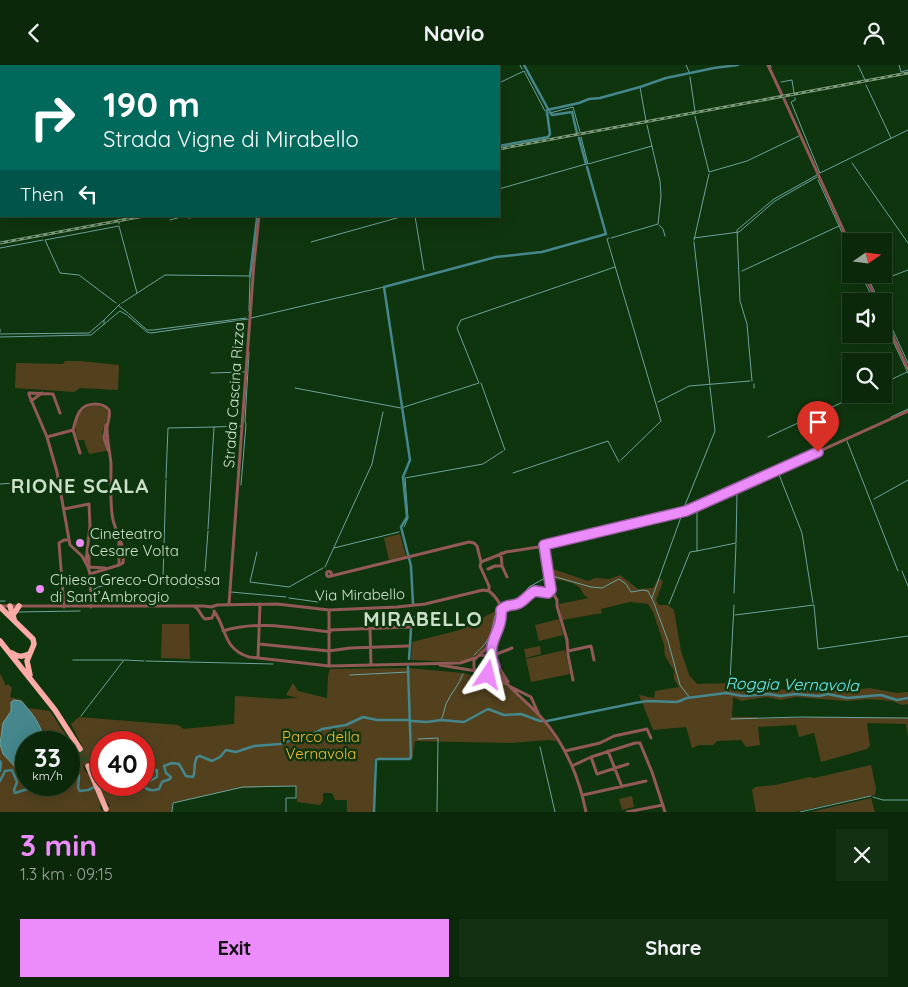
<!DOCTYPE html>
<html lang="en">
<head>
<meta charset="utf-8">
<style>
	:root { --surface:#0b280a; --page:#143013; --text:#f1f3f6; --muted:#9aa69c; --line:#2b442b; --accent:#ec8cfa }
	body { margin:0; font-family:Quicksand,sans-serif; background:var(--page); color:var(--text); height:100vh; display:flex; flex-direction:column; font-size:19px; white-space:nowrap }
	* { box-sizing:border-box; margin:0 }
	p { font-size:16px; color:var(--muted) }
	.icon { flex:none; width:28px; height:28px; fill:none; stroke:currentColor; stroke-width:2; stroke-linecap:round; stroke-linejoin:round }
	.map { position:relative; height:747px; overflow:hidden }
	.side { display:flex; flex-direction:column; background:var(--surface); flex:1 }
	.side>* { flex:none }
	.hud { position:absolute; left:0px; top:0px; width:500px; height:152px; box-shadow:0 5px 20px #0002,0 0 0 1px var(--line); background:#00695c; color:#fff; overflow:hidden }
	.needle { width:32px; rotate:76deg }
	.controls { position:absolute; left:842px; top:168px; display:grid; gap:10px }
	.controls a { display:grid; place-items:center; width:50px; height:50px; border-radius:0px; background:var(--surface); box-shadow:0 5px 20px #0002,0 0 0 1px var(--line); font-size:25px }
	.speed { position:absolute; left:15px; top:666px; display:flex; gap:10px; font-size:25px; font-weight:700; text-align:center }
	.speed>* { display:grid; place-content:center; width:65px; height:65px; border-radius:50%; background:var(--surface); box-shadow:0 5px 20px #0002,0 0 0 1px var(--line); line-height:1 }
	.speed small { font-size:12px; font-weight:400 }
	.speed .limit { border:8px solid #d22; background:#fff; color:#111 }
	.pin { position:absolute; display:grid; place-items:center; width:42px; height:42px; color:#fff; margin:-51px -21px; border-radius:50% 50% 50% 0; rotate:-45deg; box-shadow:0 0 5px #0007 }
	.pin .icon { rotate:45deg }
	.me { position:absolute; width:55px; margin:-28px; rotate:10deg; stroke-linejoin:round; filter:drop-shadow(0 0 4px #0008) }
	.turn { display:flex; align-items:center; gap:18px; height:105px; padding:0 20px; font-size:22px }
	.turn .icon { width:65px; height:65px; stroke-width:2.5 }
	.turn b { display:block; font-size:35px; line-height:42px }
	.then { display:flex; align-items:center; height:48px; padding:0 20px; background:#0003; gap:10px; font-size:19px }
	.round { display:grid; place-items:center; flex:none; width:52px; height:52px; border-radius:0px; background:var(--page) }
	.head { display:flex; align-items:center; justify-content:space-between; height:85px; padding:0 20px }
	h1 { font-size:30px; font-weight:700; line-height:38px; color:var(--accent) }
	.cta { display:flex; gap:10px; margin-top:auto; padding:10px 20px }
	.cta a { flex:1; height:58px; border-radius:0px; background:var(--accent); color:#111; font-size:20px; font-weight:700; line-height:58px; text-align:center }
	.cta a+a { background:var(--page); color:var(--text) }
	header { display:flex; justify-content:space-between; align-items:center; height:65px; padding:0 20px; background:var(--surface); font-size:22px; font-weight:700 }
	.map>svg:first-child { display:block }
	.green { fill:#53411e; fill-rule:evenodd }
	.water { fill:#45878c; stroke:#6da29e }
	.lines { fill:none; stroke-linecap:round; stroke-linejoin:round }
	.stream { stroke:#6da29e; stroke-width:1 }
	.canal { stroke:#45878c; stroke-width:2.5 }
	.highway-tunnel { stroke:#2b4f2a; stroke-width:5.5; stroke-dasharray:5.5 3; stroke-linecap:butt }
	.minor { stroke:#925957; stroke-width:3 }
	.major { stroke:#f88380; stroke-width:4.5 }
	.highway { stroke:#feaaa6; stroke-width:5.5 }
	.rail-casing { stroke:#7f9b7d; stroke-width:3 }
	.rail { stroke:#0f350e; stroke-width:1; stroke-dasharray:4; stroke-linecap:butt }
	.route-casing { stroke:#995ba2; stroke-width:12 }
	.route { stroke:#ec8cfa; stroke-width:9 }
	.poi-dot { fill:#ec8cfa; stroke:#0f350e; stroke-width:2 }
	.labels { text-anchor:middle; stroke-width:5; stroke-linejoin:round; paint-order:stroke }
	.street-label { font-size:15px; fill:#cbe0c9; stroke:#0f350e }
	.poi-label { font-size:15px; fill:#cbe0c9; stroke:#0f350e; text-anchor:start }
	.park-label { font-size:15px; fill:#f9bb30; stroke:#0f350e }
	.water-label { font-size:16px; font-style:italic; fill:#68f0fb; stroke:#0f350e }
	.district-label { font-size:20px; font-weight:bold; letter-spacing:1px; fill:#cbe0c9; stroke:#0f350e }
</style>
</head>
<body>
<header><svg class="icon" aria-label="back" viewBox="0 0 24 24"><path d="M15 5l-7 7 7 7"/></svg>Navio<svg class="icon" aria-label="person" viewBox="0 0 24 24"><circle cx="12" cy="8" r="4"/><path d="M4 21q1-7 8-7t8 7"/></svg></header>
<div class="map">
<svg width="908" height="747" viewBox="0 0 908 747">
	<rect width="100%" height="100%" fill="#0f350e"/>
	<path class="green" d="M 65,296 L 80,296 L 119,300 L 118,325 L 80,323 L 74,327 L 15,323 L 16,298 L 63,299 Z
		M 94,340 L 105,343 L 109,350 L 102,367 L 106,386 L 89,389 L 84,375 L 78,375 C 72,359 77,344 94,340 Z
		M 400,469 L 406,491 L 389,495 L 384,473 Z
		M 553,504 L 588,516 L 595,513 L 610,514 L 620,510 L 638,524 L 653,523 L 658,514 L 661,514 L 663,517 L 656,535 L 659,540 L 668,540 L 674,545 L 681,586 L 689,610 L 697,619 L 731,618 L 731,626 L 733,621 L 745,626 L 820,623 L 832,625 L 846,622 L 853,625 L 869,623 L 897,628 L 908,627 L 908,639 L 902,640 L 892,636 L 869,634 L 847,636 L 796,632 L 781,635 L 766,632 L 741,636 L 733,632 L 732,652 L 757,652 L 758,654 L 819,652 L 908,653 L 908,672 L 906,659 L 867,658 L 870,681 L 867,684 L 821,697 L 814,668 L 799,672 L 796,660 L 758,662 L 760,680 L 746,682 L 741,675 L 717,676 L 713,680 L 699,680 L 692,683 L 686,662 L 653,665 L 639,630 L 654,633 L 655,626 L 679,622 L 674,614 L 674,606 L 665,591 L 664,580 L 653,547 L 648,539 L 630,537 L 601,544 L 602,548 L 562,555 L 559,539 L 589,533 C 582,531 583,525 578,521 C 572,517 560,515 553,514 L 552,506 Z
		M 499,544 C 500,566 486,592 462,596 C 445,598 427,595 411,595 L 412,577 L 460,565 Z
		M 559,554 L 563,570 L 539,576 L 535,560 Z
		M 162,559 L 189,559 L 190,594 L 161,593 Z
		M 540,581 L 541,589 L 526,593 L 524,584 Z
		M 565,585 L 570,609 L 531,617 L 526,594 Z
		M 408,603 L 463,608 L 505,620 L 539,651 L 557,676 L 548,675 L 511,678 L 415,676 L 412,695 L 374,695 L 374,747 L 347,747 L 347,735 L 335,735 L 332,728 L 323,728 L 323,736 L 320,740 L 297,737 L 296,721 L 239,723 L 172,738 L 172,747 L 0,747 L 0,608 L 6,621 L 8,619 L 12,623 L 10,632 L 22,635 L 28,643 L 50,646 L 75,684 L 82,681 L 71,659 L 79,652 L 178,660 L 184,664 L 234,659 L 235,631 L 282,634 L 298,633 L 286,630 L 293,618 L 298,626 L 327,633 L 328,611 L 330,604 ZM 26,678 L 69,678 L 69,720 L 26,720 ZM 101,678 L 144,678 L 144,720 L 101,720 ZM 90,698 L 104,733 L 110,741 L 102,746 L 100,743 L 101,735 L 90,710 L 85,706 L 83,701 Z
		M 871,700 L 876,724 L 875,730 L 795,747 L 756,747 L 752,725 L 755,722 L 775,720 L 810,712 L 814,713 Z
		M 632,731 L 634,742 L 622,745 L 619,734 Z
		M 871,733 L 875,747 L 810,747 Z"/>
	<path class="water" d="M 14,635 L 21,636 C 34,650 40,658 45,677 L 26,678 L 26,720 L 23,718 L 21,708 L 3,689 L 0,679 L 3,658 L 11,646 L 11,637 Z"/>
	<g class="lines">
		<path class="stream" d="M 67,0 L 68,1
			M 258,0 L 259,1
			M 343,0 L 343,1
			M 520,0 L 522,4
			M 686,0 L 689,7
			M 770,0 L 771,2
			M 858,0 L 865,15
			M 899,0 L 901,7 L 908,5
			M 196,1 L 198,0
			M 690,12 L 695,46
			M 781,17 L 792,15 L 794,28
			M 499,18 L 524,6 L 545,46
			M 866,20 L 891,73
			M 640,22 L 646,56
			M 795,33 L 795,35 L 791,37 L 820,108 L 908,65
			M 550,48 L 573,42 L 580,67
			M 546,49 L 548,48
			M 695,51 L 709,107 L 747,96 L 799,71
			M 581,72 L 588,99 L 652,81
			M 852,98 L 908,178
			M 818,115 L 851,187
			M 499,124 L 586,99
			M 0,142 L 1,141
			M 415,151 L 424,205
			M 119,153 L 118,152 L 122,151
			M 170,155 L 185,151
			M 119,157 L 119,159
			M 659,160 L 663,164 L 665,171
			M 609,173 L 607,174 L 661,356 L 621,395
			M 611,173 L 658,159 L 661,131 L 660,116 L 647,60
			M 694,173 L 739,167 L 775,136 L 817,112
			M 694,175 L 709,109
			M 311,177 L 404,151
			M 694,177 L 710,320
			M 0,183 L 43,175
			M 742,206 L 839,161
			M 861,209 L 874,236
			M 879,236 L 871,219 L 908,205
			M 116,238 L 79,210 L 60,208 L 45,175 L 119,161 L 137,228
			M 122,238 L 165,210 L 250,211 L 249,246
			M 119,241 L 128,248
			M 884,246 L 908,298
			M 129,249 L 147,265 L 153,265 L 246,253
			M 128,251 L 147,267 L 151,268 L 248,254
			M 251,253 L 384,222
			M 884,257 L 908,308
			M 104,259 L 104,255 L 120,239
			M 0,264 L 0,267
			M 0,269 L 89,268 L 104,255
			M 0,272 L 91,270 L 120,246 L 127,250
			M 211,308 L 245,307
			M 752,316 L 747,259 L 740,236 L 737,165 L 774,134 L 817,110
			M 481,318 L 505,385
			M 884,318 L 907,307
			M 754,319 L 754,323
			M 295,323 L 401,343 L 479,318 L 457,263 L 461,255 L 615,202
			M 658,337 L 689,321 L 750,316
			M 891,352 L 908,344
			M 768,372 L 860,329
			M 847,376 L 898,506
			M 778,407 L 802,468 L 813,538
			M 513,408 L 608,376 L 619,397
			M 166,413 L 168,363 L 214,362
			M 211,413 L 214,362 L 241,361
			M 18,418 L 19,419
			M 0,419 L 16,418
			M 241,420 L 246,359 L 245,356 L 249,287
			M 874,434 L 908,415
			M 683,445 L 715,366 L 710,322
			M 404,462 L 408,453 L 405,413 L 483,399 L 503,386
			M 208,464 L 211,414
			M 604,468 L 678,451 L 685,451 L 697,446 L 697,486 L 736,478 L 737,430
			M 539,480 L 591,468
			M 334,483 L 399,467
			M 257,487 L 250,517 L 289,522 L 323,503
			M 325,502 L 372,399 L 383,347
			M 205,506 L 208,466
			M 902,506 L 908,521
			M 163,513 L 166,415
			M 93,525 L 98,522 L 131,516 L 151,518 L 163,516 L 182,521 L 190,519 L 199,523
			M 231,527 L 286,532
			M 734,528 L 736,479
			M 289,533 L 318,537 L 320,536
			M 652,533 L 681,452
			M 0,536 L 5,536
			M 507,538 L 519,534 L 529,522 L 545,513 L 556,512 L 591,522 L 602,523 L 619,514 L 626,519 L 631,527 L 643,525 L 648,526 L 654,538 L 668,576 L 680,620 L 690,633
			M 669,539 L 690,487 L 697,486
			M 18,547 L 80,546
			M 735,550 L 814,540 L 818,584 L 908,571
			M 474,590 C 496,571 489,565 498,542
			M 73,595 L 123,595
			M 146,596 L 273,599
			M 350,610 L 409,607
			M 726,628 L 730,616 L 734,540
			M 81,651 L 124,595 L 144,596
			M 731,654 L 801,652 L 908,653
			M 441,655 C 444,650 444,644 446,639 C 451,628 459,620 463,609
			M 418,674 L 438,673 L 437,747
			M 540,682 L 555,747
			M 873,732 L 883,735 L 908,735
			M 172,747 L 173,738 L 243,722 L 296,721 L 296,733 L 286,733 L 286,747
			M 800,747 L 871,731"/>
		<path class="canal" d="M 524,0 L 548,44
			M 73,1 L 75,0
			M 0,42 L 1,41
			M 547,45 L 579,38 L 589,34 L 600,33 L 640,22 L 666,13 L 714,3 L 738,0
			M 550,47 L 552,50 L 572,47 L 577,68
			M 579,73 L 586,99
			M 499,81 L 548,72 L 550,69 L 547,47
			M 250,211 L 257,153
			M 413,539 L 411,501 L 401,462 L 407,452 L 403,412 L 410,395 L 384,222 L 496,192 L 542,187 L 606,169 L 587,102
			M 412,560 L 414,552
			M 409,594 L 411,564
			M 412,656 L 427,657 L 441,655 L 464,657 L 488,644 L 504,650 L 521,649 L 540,656 L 547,656 L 635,638 L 647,636 L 677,637 L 687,633 L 726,628 L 743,631 L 769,629 L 780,631 L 795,629 L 819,631 L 828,629 L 847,633 L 881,630 L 897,635 L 908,633
			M 0,696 L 1,698 L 0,706
			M 69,705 L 77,708 L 79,711 L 78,723 L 80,726 L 88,725 L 101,719
			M 144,711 L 151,706 L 157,705 L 157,712 L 150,716 L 144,716
			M 0,716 L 5,706 L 12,705 L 17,717 L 14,725 L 15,728 L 40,720
			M 114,720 L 117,723 L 119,723 L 119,720
			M 143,720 C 147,726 153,726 159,724 L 162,717 L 170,714 L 171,712 L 166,708 L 164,701 L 172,698 L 179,699 L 186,711 L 193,712 C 196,706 193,698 197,692 L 200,691 L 212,696 L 220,692 L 226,685 L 236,687 L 254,681 L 280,679 L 296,673 L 307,672 L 322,664 L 346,660 L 363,652 L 377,655 L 408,655
			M 374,747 L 376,695 L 378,694 L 409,694 L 411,692 L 408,602"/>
		<path class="highway-tunnel" d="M 80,684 L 88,701"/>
		<path class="minor" d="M 768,0 L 782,30
			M 0,15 L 1,18
			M 784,34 L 851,182
			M 864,209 L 877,236
			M 884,252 L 908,304
			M 31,336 L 42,328
			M 60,348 L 53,329 L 29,328 L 29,330 L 47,372 L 57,407 L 70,480 L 82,491 L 88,502 L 90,509 L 91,542
			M 106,360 L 104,373 L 108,385
			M 73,365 C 75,359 76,351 80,346 C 86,337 102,337 109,345 C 111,352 107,357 107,364 C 107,376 110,387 111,399 C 111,416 110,432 112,449 C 114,468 126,477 123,498 L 119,500 L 90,509
			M 73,365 L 80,388
			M 47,372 L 73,365
			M 64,444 L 89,439 L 90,461 L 86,496
			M 119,470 L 119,500
			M 501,488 L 502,501 L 507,512
			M 89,501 L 89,483
			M 88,502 L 105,503
			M 488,504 L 495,501 L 502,501
			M326.5 509a2.5 2.5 0 1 1 5 0a2.5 2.5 0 1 1-5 0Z
			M 331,511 L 469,477 L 474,478 L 477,481 L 481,497
			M 551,525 L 557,535 L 557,541 L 567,575 L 568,590 L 573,615
			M 489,526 L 489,521 L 480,501 L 481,497 L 506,487 L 551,480 L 687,446 L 908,346
			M 489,526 C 520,551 483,572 493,597 C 502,620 524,633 540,651 C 565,678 579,712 586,747
			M 229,539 L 254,198 L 259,151
			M 1,541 L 203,541 L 212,542
			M 194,541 C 201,545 200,551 205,554 L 212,553 L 214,548
			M 64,542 L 59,478 L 64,475 L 68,475
			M 211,542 L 217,540 L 277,539 L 329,545 L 397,542 L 425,539 L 483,525 L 489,526
			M 501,545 C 506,539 511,541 517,539 C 524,537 528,529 535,526 L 548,529 L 551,525 L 544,480
			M 214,546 C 227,564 223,584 249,592 L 329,601 L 460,598 L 475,593
			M 370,564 L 371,600
			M 330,565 L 411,562
			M 223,566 C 259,555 293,563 330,567
			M 492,578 L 474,595 L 474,603 C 478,609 498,615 506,619
			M 259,579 L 329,586 L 350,583 L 408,581
			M 568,586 L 591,581 L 594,595
			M 480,590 L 487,591 L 492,595
			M 258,593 L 260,539
			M 440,600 L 476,606
			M 329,601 L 329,545
			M 508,617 L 500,604 L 494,590 L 512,583
			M 509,621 L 531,632 L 539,650
			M 565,686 L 600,678 L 614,671 L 647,664 L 651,673
			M 608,686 L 622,722
			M 591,692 L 597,709 L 628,699
			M 572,701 L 591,692 L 635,678 L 640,678 L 652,707 L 665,747
			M 583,730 L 646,716
			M 627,747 L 663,740"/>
		<path class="major" d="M 0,49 L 1,49"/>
		<path class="highway" d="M 90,1 L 91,0
			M 0,88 L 1,86
			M 0,94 L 1,93
			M 10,541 L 14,554
			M 0,542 L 33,574 L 34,579 L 27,596 L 30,610
			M 13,550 L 19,541
			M 0,576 L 55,645 L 80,684
			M 12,588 C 18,592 22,592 29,589
			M 88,701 L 106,744"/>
		<g class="rail-casing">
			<path id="rail" d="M 499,84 L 908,8
				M 189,152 L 195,151
				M 0,178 L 144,151"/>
		</g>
		<use href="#rail" class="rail"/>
	</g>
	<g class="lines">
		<g class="route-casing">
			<path id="route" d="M 488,610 L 492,608 L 495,602 C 484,575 503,569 501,545 C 506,539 511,541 517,539 C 524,537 528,529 535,526 L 548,528 L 551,525 L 544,480 L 686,446 L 818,387"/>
		</g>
		<use href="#route" class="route"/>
	</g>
	<g class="poi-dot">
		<circle cx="80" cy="478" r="5"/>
		<circle cx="40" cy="524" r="5"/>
	</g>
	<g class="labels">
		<g class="street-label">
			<text transform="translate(234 330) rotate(-86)" y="5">Strada Cascina Rizza</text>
			<text transform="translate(360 530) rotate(-1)" y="5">Via Mirabello</text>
		</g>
		<g class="poi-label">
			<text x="90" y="474">Cineteatro<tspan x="90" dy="17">Cesare Volta</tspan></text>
			<text x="50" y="520">Chiesa Greco-Ortodossa<tspan x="50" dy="17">di Sant’Ambrogio</tspan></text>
		</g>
		<g class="park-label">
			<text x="321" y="677">Parco della<tspan x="321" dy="17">Vernavola</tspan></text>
		</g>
		<g class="water-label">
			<text transform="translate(792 619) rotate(1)" y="6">Roggia Vernavola</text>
		</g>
		<g class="district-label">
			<text x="80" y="428">RIONE SCALA</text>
			<text x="423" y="561">MIRABELLO</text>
		</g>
	</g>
</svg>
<div class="controls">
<a><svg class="needle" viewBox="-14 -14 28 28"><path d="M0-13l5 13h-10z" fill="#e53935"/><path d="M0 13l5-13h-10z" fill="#9aa69c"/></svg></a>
<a><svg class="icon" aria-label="sound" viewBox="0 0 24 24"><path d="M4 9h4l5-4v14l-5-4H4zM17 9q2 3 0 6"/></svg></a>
<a><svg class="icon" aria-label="search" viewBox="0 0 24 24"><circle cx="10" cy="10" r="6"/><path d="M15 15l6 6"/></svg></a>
</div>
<div class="speed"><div>33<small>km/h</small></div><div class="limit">40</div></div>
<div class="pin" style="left:818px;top:387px;background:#d93025"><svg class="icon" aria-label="arrive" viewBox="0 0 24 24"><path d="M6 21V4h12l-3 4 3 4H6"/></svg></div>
<svg class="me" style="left:488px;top:610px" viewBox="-20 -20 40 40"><path d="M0-17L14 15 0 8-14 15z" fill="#ec8cfa" stroke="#fff" stroke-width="4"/></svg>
<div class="hud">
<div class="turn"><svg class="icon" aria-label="right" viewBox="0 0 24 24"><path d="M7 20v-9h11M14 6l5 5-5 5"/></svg><div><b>190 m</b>Strada Vigne di Mirabello</div></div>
<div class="then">Then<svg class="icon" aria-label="left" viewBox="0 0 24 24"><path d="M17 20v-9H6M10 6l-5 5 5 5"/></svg></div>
</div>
</div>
<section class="side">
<div class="head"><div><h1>3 min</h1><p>1.3 km · 09:15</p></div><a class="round"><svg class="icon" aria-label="close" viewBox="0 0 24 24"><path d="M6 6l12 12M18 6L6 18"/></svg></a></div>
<div class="cta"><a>Exit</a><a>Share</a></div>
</section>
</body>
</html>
